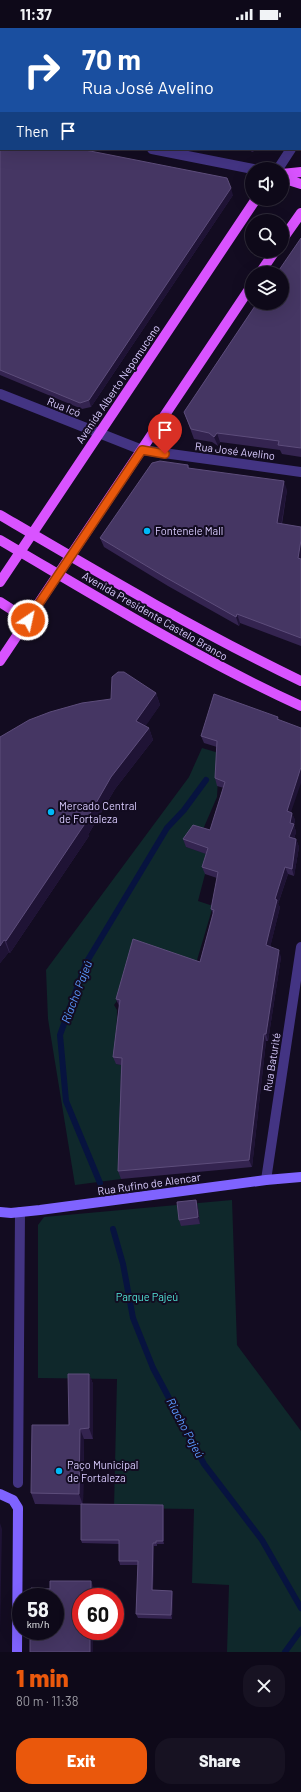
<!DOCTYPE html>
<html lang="en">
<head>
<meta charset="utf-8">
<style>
	:root { --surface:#0e0919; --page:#171222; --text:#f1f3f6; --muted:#9b9aa2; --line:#2e2a38; --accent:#ea580c }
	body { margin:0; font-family:Barlow,sans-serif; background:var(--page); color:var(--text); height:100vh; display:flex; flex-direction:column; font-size:15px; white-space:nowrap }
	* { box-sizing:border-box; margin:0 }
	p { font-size:13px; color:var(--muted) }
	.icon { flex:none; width:22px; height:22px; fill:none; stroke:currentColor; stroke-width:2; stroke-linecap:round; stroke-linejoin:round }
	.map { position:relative; height:1624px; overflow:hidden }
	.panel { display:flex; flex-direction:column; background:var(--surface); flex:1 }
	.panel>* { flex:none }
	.top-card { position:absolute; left:0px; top:0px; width:301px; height:122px; box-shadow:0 4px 16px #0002,0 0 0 1px var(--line); background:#1a4fa0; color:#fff; overflow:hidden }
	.tools { position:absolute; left:245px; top:134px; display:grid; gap:8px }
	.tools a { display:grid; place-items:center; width:44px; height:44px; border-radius:50%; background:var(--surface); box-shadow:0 4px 16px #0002,0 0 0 1px var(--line); font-size:20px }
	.speed { position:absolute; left:12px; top:1560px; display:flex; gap:8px; font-size:20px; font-weight:700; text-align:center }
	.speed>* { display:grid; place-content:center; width:52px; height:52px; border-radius:50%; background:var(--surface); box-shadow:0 4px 16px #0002,0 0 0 1px var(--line); line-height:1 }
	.speed small { font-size:10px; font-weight:400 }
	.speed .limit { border:6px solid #d22; background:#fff; color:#111 }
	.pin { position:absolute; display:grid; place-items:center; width:34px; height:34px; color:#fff; margin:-41px -17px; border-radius:50% 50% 50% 0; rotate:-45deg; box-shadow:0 0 4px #0007 }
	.pin .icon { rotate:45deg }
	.me { position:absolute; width:44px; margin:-22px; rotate:34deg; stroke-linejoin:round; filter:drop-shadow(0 0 3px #0008) }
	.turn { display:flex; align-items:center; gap:14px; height:84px; padding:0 16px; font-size:18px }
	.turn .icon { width:52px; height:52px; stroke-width:2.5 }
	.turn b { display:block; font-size:28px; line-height:34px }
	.then { display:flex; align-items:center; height:38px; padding:0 16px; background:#0003; gap:8px; font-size:15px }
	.round { display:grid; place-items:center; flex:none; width:42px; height:42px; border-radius:16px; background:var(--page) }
	.head { display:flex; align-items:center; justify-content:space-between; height:68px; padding:0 16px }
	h1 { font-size:24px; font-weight:800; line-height:30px; color:var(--accent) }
	.primary-button { display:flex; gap:8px; margin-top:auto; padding:8px 16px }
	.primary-button a { flex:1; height:46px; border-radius:16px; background:var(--accent); color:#fff; font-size:16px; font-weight:800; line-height:46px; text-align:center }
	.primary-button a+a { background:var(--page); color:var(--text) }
	.status { display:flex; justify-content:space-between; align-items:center; height:28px; padding:0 20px; background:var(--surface); direction:ltr }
	.status svg { height:11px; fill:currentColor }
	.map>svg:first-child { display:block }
	.green { fill:#0f282b }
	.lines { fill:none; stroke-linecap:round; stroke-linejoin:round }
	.stream { stroke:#07133f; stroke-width:6 }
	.street { stroke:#433483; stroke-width:10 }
	.secondary { stroke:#7f63ff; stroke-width:10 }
	.primary { stroke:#d953ff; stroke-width:10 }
	.wall { fill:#342450 }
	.shaded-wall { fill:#1f1335 }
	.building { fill:#453663; stroke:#5d4d7b }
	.route-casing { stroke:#983908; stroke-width:10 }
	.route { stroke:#ea580c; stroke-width:7 }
	.poi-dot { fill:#00b9f7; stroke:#130c21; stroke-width:1.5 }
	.labels { text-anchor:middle; stroke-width:4; stroke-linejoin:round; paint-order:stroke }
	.street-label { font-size:11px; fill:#daccff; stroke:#130c21 }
	.poi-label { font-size:11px; fill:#daccff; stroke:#130c21; text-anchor:start }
	.park-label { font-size:11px; fill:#52e5d7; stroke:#130c21 }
	.water-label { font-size:12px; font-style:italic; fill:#5a99ff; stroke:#130c21 }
</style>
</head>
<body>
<div class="status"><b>11:37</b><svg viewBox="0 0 49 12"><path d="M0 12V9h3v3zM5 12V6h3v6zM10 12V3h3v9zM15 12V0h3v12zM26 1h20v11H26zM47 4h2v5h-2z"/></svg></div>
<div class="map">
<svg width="301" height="1624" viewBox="0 0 301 1624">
	<rect width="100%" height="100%" fill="#130c21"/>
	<path class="green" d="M 202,720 L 219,725 L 219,729 L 217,769 L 201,806 L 186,819 L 210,827 L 198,873 L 213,878 L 195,939 L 122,966 L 114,977 L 117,982 L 116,1036 L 124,1037 L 121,1151 L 75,1157 L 48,991 L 46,942 L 189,749 Z
		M 232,1172 L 237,1317 L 301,1403 L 301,1624 L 227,1624 L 229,1557 L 192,1555 L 194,1481 L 114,1480 L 117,1351 L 38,1350 L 38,1197 L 44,1189 Z"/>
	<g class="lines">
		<path class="stream" d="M 100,1155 L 66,1073 L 60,1007 L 86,935 L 167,800 L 184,782 L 206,752
			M 113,1201 L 123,1236 L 133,1290 L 153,1340 L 204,1436 L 262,1512 L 301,1580
			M 285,1624 L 301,1602"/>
		<path class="street" d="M 0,92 L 1,92
			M 300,108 L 301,106
			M 152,121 L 253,141
			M 278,141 L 291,121
			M 0,366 L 142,422 L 301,444
			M 266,1152 L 301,919
			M 18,1455 L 20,1184"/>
		<path class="secondary" d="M 0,1184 L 11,1185 L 40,1182 L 266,1152 L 301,1149
			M 0,1466 L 13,1472 L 18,1480 L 17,1624"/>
		<path class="primary" d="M 282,146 L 301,144
			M 282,150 L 301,156
			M 282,212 L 301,185
			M 260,245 L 275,223
			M 0,487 C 99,545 197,603 301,653
			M 0,512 C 99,570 196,630 301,678
			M 0,554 L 256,171
			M 0,574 L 28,592
			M 0,633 L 252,257"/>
	</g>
	<path class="wall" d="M 0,0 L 1,1 L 1,68 L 0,68 Z
		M 0,105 L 233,167 L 91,379 L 82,381 L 0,347 Z
		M 245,121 L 259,121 L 252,124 L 250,122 Z
		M 301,210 L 301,429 L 282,426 L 280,422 L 220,414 L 218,418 L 212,414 L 194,411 L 184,384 Z
		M 188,437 L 189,440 L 287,462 L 282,496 L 301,499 L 301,618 L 240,595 L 239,598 L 168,558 L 104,519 L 100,510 Z
		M 156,665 L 160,677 L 145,698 L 149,700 L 153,712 L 115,761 L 88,807 L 89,808 L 10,925 L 9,924 L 0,935 L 0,709 Z
		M 278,689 L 279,692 L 291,784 L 295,792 L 294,797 L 296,804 L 294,811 L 296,811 L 299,819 L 294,848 L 288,846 L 278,876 L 280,879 L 270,919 L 281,929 L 268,1013 L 266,1013 L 252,1139 L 121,1151 L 118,1143 L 121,1037 L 116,1036 L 113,1029 L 119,978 L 116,971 L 200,934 L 213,886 L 211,881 L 217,850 L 205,846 L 202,839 L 206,826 L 186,819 L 183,811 L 210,802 L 224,760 L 217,758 L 215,750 L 217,719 L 204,715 L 201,708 Z
		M 196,1172 L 198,1179 L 200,1196 L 181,1198 L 179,1192 Z
		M 89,1346 L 93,1356 L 93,1411 L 84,1411 L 83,1476 L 163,1477 L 164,1481 L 164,1516 L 157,1516 L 157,1518 L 154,1518 L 153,1562 L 172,1563 L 173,1567 L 172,1591 L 138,1590 L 136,1586 L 138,1537 L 120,1537 L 119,1533 L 119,1516 L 82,1515 L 81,1512 L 81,1477 L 35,1476 L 31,1465 L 69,1397 Z"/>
	<path class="shaded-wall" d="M 301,58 L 301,68 L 300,69 L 300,60 Z
		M 231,160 L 233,167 L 91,379 L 89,372 Z
		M 217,405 L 220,414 L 218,418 L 214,409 Z
		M 284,453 L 287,462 L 280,504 L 277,495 Z
		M 301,512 L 301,538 L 298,530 Z
		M 237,586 L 240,595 L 239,598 L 236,589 Z
		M 156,665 L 160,677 L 141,705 L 136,693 Z
		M 149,700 L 153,712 L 115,761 L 88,807 L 89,808 L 10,925 L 6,913 L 84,796 L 111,749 Z
		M 301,739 L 301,755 L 289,790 L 287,783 Z
		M 292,785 L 295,792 L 294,797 L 296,804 L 292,817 L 289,809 L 290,795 Z
		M 296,811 L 299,819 L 294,848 L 292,841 Z
		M 285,839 L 288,846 L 278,876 L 280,879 L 269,924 L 266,917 L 275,871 Z
		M 4,912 L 9,924 L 0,935 L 0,918 Z
		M 279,922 L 281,929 L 268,1013 L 266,1006 Z
		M 264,1006 L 266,1013 L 252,1139 L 249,1132 Z
		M 196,1172 L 198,1179 L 200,1196 L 198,1189 Z
		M 89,1346 L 93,1356 L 93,1411 L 89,1400 Z
		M 80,1401 L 84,1411 L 83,1477 L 79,1466 Z
		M 163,1477 L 164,1481 L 164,1516 L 163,1513 Z
		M 0,1495 L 2,1501 L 0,1604 Z
		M 153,1515 L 154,1518 L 153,1566 L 152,1562 Z
		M 91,1553 L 94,1560 L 93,1569 L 91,1569 Z
		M 172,1563 L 173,1567 L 172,1591 L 171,1587 Z
		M 90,1603 L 93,1603 L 93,1624 L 90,1624 Z"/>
	<path class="building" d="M 0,0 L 223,0 L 228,1 L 1,1 L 1,62 L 0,62 Z
		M 300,14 L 301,14 L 301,58 L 300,60 Z
		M 0,105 L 1,106 L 1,121 L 80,121 L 227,150 L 231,160 L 89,372 L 80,375 L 0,342 Z
		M 301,210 L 301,420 L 278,417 L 279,413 L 217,405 L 214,409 L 209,405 L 191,401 L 184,384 L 257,275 L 282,275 L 282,245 L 277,245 Z
		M 160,433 L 188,437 L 188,440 L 284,453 L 277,495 L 301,499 L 301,512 L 298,530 L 301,531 L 301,610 L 237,586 L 236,589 L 165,549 L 100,510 L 152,435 Z
		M 118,644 L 124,644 L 156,665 L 136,693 L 149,700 L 111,749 L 84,796 L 84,797 L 6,913 L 4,912 L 0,918 L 0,709 L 29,692 L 50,684 L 82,675 L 111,671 L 112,649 Z
		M 214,666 L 278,689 L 277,691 L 301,700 L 301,739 L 287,783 L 292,785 L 290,795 L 294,796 L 289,809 L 296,811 L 292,841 L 285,839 L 275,871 L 277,872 L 266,917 L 279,922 L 266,1006 L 264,1006 L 249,1132 L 118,1143 L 122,1030 L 113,1029 L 120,972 L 116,971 L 133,911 L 200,934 L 214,882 L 211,881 L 218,844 L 202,839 L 208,820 L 183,811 L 193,797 L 210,802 L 225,754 L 215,750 L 217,713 L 201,708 Z
		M 196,1172 L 198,1189 L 179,1192 L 177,1174 Z
		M 68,1346 L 89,1346 L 89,1400 L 80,1401 L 79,1466 L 31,1465 L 32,1397 L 69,1397 Z
		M 81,1476 L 163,1477 L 163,1513 L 156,1513 L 156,1515 L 153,1515 L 152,1562 L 172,1563 L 171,1587 L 136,1586 L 138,1533 L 119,1533 L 119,1512 L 81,1512 Z
		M 50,1553 L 91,1553 L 91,1569 L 81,1569 L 81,1603 L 90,1603 L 90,1624 L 30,1624 L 30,1603 L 55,1603 L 55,1569 L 31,1569 L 31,1560 L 50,1561 Z"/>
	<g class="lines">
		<g class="route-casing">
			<path id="route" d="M 28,592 L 142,422 L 165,426"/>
		</g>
		<use href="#route" class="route"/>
	</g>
	<g class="poi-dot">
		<circle cx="147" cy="503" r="4"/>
		<circle cx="51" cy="784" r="4"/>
		<circle cx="59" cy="1443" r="4"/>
	</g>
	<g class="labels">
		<g class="street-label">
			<text transform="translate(118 356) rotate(-56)" y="4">Avenida Alberto Nepomuceno</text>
			<text transform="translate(64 379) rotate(22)" y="4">Rua Icó</text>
			<text transform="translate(235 423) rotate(7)" y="4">Rua José Avelino</text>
			<text transform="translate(155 588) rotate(30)" y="4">Avenida Presidente Castelo Branco</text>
			<text transform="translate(272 1034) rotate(-81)" y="4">Rua Baturité</text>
			<text transform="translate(149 1156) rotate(-8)" y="4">Rua Rufino de Alencar</text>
		</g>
		<g class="poi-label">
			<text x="155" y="507">Fontenele Mall</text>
			<text x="59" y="782">Mercado Central<tspan x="59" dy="13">de Fortaleza</tspan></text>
			<text x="67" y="1441">Paço Municipal<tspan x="67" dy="13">de Fortaleza</tspan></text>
		</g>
		<g class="park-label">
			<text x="147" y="1273">Parque Pajeú</text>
		</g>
		<g class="water-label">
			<text transform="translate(77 964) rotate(-69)" y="4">Riacho Pajeú</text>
			<text transform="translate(185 1400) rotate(62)" y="4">Riacho Pajeú</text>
		</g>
	</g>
</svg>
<div class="tools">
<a><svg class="icon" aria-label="sound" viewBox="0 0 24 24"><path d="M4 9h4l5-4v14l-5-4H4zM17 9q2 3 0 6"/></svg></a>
<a><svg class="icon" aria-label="search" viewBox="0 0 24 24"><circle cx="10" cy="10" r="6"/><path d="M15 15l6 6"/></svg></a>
<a><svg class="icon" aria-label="layers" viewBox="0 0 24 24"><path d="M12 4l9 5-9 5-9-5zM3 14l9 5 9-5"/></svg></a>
</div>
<div class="speed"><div>58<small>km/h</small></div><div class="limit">60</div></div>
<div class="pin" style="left:165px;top:426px;background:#d93025"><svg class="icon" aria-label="arrive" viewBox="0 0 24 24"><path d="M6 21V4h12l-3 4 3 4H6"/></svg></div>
<svg class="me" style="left:28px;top:592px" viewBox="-20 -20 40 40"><circle r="17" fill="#ea580c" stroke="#fff" stroke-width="3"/><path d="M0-11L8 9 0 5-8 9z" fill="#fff"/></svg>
<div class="top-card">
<div class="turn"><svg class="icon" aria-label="right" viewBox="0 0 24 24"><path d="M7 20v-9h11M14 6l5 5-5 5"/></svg><div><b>70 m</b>Rua José Avelino</div></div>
<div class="then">Then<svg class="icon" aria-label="arrive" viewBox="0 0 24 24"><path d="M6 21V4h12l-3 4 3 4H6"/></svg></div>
</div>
</div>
<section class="panel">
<div class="head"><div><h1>1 min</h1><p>80 m · 11:38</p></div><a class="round"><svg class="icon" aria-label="close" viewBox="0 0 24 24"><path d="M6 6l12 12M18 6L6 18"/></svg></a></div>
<div class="primary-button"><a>Exit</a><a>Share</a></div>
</section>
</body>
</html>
